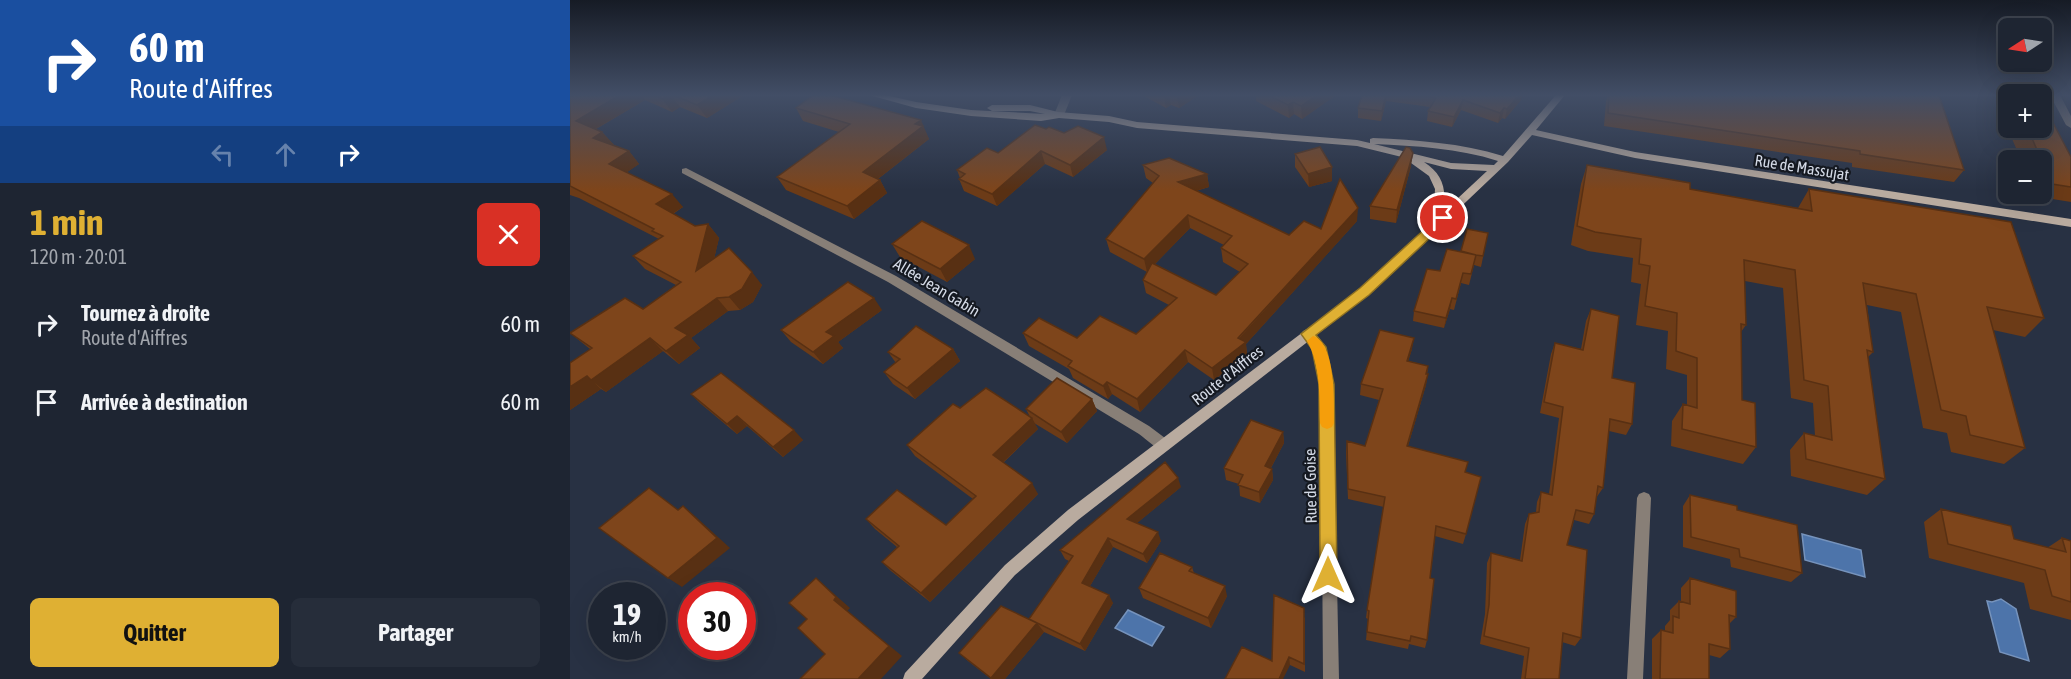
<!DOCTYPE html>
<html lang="fr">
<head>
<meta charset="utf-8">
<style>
	:root { --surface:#1e2532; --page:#262d3a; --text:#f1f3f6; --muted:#a1a5ac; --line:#3c424d; --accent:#dfb033 }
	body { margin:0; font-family:"Asap Condensed",sans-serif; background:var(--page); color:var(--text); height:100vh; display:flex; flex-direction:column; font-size:22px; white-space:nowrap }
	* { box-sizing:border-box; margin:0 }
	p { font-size:20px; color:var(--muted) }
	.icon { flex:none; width:33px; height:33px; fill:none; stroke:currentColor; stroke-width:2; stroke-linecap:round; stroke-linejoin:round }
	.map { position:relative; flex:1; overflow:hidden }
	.sheet { display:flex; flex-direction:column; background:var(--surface); width:570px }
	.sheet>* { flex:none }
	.hud { background:#1a4fa0; color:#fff; overflow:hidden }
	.needle { width:39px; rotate:258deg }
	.controls { position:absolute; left:1428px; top:18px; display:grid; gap:12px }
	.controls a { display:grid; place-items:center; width:54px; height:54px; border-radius:9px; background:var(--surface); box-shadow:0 6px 24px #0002,0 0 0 2px var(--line); font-size:30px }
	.speed { position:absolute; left:18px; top:582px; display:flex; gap:12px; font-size:30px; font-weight:700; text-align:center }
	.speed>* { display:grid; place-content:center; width:78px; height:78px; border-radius:50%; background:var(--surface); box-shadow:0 6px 24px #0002,0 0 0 2px var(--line); line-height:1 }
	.speed small { font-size:15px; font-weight:400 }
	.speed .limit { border:9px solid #d22; background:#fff; color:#111 }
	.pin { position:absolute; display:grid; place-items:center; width:51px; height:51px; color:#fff; margin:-26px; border:3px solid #fff; border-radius:50%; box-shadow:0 2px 6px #0007 }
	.me { position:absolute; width:66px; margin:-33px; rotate:0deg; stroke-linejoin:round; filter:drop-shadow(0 0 4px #0008) }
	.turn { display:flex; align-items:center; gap:21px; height:126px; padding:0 30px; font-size:27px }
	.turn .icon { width:78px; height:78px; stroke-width:2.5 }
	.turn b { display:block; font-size:42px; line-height:51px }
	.lanes { display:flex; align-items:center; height:57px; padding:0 30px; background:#0003; justify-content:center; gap:30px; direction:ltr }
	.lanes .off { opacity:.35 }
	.round { display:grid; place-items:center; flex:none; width:63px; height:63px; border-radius:9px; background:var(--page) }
	.headline { display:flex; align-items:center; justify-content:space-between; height:102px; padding:0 30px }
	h1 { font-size:36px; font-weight:700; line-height:45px; color:var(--accent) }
	.primary-button { display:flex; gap:12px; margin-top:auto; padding:12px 30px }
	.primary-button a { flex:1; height:69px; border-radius:9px; background:var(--accent); color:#111; font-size:24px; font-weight:700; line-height:69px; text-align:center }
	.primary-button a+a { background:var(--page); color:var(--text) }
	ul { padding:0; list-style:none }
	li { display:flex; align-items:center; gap:18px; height:78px; padding:0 30px }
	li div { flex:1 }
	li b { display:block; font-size:22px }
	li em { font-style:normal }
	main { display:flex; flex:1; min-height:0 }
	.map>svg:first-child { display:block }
	.water { fill:#4d74aa; stroke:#7693bc; stroke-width:1.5 }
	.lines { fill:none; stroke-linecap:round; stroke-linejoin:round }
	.street { fill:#887f77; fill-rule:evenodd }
	.secondary { fill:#b9ab9f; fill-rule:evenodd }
	.wall { fill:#6c3b17; fill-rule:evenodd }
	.shaded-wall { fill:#583013 }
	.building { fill:#7e451b; stroke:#583013; stroke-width:1.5 }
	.route { fill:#dfb033; stroke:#917221; stroke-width:1.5 }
	.slow { fill:#f59e0b }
	.labels { text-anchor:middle; stroke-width:4.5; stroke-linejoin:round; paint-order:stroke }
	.street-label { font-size:16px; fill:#d4dae6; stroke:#151921 }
</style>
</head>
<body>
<main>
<section class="sheet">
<div class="hud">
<div class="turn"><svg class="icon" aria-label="right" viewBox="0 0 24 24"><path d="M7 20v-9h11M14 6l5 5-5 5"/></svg><div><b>60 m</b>Route d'Aiffres</div></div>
<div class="lanes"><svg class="icon off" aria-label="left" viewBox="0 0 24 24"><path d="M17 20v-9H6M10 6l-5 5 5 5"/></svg><svg class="icon off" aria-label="ahead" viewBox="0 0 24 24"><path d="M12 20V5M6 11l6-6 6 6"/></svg><svg class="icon" aria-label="right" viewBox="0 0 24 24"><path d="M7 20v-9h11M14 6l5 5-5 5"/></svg></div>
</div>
<div class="headline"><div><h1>1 min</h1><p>120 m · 20:01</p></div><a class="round" style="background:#d93025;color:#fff"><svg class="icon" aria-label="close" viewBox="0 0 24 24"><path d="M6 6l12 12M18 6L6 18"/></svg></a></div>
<ul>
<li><svg class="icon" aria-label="right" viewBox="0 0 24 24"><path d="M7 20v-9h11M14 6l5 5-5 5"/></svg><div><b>Tournez à droite</b><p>Route d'Aiffres</p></div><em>60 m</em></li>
<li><svg class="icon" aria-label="arrive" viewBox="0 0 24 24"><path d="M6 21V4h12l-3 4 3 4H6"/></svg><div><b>Arrivée à destination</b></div><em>60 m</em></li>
</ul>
<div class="primary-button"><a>Quitter</a><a>Partager</a></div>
</section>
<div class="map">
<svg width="1501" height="679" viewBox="0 0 1501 679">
	<rect width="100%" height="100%" fill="#283143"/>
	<path class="water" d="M 1232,534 L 1291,550 L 1295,577 L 1235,560 Z
		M 1431,599 L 1446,609 L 1459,661 L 1430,652 L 1417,601 L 1422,602 Z
		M 558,610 L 594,627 L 582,646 L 545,628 Z"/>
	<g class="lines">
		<path class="street" d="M 492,95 L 502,95 L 494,115 L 489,118 L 484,115 Z
			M 1480,95 L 1490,95 L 1501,116 L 1501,128 L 1496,125 Z
			M 116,168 L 326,276 L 579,426 L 599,441 L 601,445 L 599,449 C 588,453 578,440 569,434 L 318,282 L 112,173 L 112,169 Z
			M 737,329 C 758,337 759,365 763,384 L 769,679 L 753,679 L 751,384 L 743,349 L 731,334 L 733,331 Z
			M 1074,492 L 1079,494 L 1081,498 L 1073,679 L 1057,679 L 1067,498 L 1069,494 Z"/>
		<path class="secondary" d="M 299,95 L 315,95 L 346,102 L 401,110 L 475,114 L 460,111 L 422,111 L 417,108 L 422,105 L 460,105 L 488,112 L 539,116 L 567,122 L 787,140 L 800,143 L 800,139 L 803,138 C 847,140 891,143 933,156 L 986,95 L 995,95 L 966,130 L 1065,152 L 1501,219 L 1501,227 L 1065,158 L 962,135 L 938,162 L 798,295 L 508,520 L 445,575 L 352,679 L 333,679 L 335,673 L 435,565 L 498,510 L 790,289 L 858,226 L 864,206 L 865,189 L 859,176 L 841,163 L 840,159 L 787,146 L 567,128 L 539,122 L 489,118 L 471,121 L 401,116 L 346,108 ZM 804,144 C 846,146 888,148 928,161 L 924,165 L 881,163 ZM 854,162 L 881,169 L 917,171 L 872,213 C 878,191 873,174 854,162 Z"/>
	</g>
	<path class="wall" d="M 0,95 L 174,95 L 137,118 L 110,107 L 102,112 L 75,100 L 26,129 L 32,132 L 44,145 L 59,151 L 69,164 L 57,172 L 113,207 L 103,214 L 125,226 L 138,224 L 149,238 L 144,259 L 192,285 L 183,302 L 170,310 L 158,311 L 121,338 L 130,348 L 109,364 L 93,351 L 36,392 L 31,389 L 0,410 L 20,349 L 0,333 L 73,309 L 106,285 L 75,269 L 63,256 L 89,239 L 9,198 L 0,195 Z
		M 572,95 L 629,95 L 609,108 L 601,105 L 596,108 Z
		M 686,95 L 766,95 L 732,119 L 724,114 L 719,118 L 686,101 Z
		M 792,95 L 952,95 L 951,100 L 935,119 L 932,118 L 928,123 L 891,110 L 882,127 L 857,121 L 858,111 L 860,107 L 816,101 L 811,121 L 788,118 L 788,108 Z
		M 1038,95 L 1369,95 L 1394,170 L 1384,182 L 1282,167 L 1282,163 L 1034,126 L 1036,101 Z
		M 226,108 L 356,133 L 359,139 L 308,179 L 310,180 L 317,193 L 284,219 L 216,190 L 207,177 L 269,132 L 233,121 Z
		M 1438,121 L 1438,128 L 1472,128 L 1501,157 L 1501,202 L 1470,197 L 1469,194 L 1472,194 L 1472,160 L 1455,160 L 1450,149 L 1446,148 L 1436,125 Z
		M 537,150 L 503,177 L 475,164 L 427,206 L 394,191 L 389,179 L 390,178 L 387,170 L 428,153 Z
		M 725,154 L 762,181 L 739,187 L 725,167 Z
		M 573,165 L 637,174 L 639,187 L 626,191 L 719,235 L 787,221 L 676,344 L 677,355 L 644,380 L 618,362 L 570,412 L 542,394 L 538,399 L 503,378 L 499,369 L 459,346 L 453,333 L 507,338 L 566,334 L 599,305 L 576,293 L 573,280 L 577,272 L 540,252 L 536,239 L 583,183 L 576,178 ZM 620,228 L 654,245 L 651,248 L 653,262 L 670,272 L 646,295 L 585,264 Z
		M 1017,165 L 1120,189 L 1228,208 L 1239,189 L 1474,318 L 1455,337 L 1423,330 L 1455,448 L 1434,464 L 1381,452 L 1377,433 L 1353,428 L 1331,312 L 1297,305 L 1303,352 L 1298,357 L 1315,479 L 1297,495 L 1221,476 L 1220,450 L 1234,433 L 1245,436 L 1243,403 L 1221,398 L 1213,288 L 1175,281 L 1176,325 L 1171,332 L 1172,400 L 1186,447 L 1173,464 L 1101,446 L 1102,421 L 1113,404 L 1117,405 L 1117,375 L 1096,369 L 1098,331 L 1066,325 L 1071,284 L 1061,282 L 1063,258 L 1018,251 L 1001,245 L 1011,184 Z
		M 841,166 L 826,223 L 800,219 L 800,206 Z
		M 918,233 L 911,267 L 904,265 L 899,285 L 891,283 L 884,310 L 880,309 L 874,328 L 843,321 L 844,311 L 870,271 L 890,251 Z
		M 322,244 L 405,259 L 377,282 L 330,257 Z
		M 1021,309 L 1042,378 L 1062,424 L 1056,435 L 1039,431 L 1033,488 L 1026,498 L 1024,514 L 1019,524 L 1004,520 L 997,545 L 1011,638 L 1005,646 L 992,642 L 989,679 L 951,679 L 954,656 L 910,644 L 915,614 L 917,563 L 921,553 L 950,560 L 955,524 L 959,514 L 966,512 L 967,502 L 971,492 L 979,494 L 989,418 L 970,413 L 981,354 L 985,343 L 1011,349 L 1016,321 Z
		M 312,310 L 268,342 L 273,348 L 253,364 L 221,342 L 211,330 Z
		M 383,349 L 390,361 L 345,399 L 323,384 L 314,372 L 326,363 L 318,352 Z
		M 842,349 L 838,361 L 858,366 L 856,385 L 838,446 L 895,472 L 896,534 L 893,544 L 865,536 L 860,578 L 857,640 L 855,648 L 839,644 L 838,649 L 796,640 L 798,619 L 796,618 L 797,610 L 814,507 L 778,499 L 776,452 L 777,441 L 795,446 L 809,400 L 790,395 L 791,384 Z
		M 121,394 L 233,440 L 213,457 L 177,426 L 167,434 L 131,404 Z
		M 522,399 L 527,411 L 497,443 L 464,423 L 468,429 L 433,463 L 468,494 L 360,602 L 321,571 L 312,562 L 327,547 L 305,529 L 296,519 L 376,525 L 403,499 L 345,456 L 337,445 L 390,408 L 460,417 L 456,409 Z
		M 713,432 L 714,443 L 701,468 L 702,469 L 703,480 L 690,503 L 670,496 L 669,484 L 656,480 L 654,468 Z
		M 611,487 L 567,523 L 591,541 L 577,563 L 543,547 L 520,586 L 543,603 L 515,651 L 474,632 L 435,679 L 421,679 L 398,661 L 389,653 L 459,619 L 499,561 L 495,559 L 490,550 Z
		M 1120,495 L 1167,510 L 1232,573 L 1221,582 L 1161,567 L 1160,559 L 1113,547 L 1113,506 Z
		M 1371,509 L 1444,539 L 1477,548 L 1492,538 L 1501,541 L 1501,620 L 1460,609 L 1454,583 L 1359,558 L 1354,522 Z
		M 622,567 L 624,573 L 657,596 L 641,628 L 573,598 L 569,588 Z
		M 1120,578 L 1166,617 L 1159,624 L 1160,649 L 1150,658 L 1139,655 L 1139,679 L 1082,679 L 1082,639 L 1091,630 L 1095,631 L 1095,626 L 1100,620 L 1100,610 L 1109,601 L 1111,602 L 1111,588 Z
		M 735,617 L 735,672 L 720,665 L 702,661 Z"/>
	<path class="shaded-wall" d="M 50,95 L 72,95 L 75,100 L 17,134 L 6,121 Z
		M 99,95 L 101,95 L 110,107 L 102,112 L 92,99 Z
		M 143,95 L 174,95 L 137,118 L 127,105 Z
		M 595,95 L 599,95 L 601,105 L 596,108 L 594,96 Z
		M 609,95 L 629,95 L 609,108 L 607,96 Z
		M 747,95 L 766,95 L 732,119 L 731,106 Z
		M 816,95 L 816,101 L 811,121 L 812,111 Z
		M 949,95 L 952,95 L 951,100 L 935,119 L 937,109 Z
		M 893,100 L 891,110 L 882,127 L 884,117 Z
		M 723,102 L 724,114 L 719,118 L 718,105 Z
		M 934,108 L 932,118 L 928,123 L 930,113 Z
		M 351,120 L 359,139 L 300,185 L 293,172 Z
		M 32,132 L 44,145 L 23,138 Z
		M 534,137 L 537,150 L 503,177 L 500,165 Z
		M 59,151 L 69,164 L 50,177 L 39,164 Z
		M 471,151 L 475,164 L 427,206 L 422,194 Z
		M 843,153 L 841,166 L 826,223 L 827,210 Z
		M 762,167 L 762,181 L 739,187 L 738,174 Z
		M 637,174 L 639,187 L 611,195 L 608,182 Z
		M 310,180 L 317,193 L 284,219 L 277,206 Z
		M 102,194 L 113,207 L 97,217 L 86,204 Z
		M 788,208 L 787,221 L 676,344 L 677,355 L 644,380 L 642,368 Z
		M 618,215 L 620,228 L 577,272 L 574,259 Z
		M 138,224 L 149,238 L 138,284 L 126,271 Z
		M 399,245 L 405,259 L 377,282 L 370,269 Z
		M 182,272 L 192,285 L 183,302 L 170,310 L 159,297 Z
		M 147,298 L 158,311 L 121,338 L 130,348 L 109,364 L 96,351 L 105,328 Z
		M 304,298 L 312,310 L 268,342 L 273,348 L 253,364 L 243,352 L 256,332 Z
		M 882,298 L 880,309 L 874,328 L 876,318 Z
		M 80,338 L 93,351 L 36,392 L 21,380 Z
		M 844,338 L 842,349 L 835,372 L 837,361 Z
		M 383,349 L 390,361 L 345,399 L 337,388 Z
		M 615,350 L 618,362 L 570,412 L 567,399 Z
		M 858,374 L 856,385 L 835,456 L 837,446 Z
		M 17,376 L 31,389 L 0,410 L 0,387 Z
		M 537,382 L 542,394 L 538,399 L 533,386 Z
		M 522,399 L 527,411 L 497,443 L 491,432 Z
		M 167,416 L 177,426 L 167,434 L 157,424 Z
		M 462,418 L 468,429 L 429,466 L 423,455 Z
		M 224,430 L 233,440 L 213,457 L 203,447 Z
		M 713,432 L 714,443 L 696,477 L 695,466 Z
		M 702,469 L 703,480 L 690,503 L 689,492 Z
		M 608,478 L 611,487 L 561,528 L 557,519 Z
		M 462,483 L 468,494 L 360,602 L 351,593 Z
		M 113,506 L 126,517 L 160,548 L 112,587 L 98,578 Z
		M 588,532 L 591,541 L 577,563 L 573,554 Z
		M 538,538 L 543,547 L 517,591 L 512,583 Z
		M 246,578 L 280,608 L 277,611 L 332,656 L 311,679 L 288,679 L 264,600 Z
		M 655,586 L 657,596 L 641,628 L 638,618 Z
		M 539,595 L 543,603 L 515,651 L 510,644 Z
		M 467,623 L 474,632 L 435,679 L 422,679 L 421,678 Z
		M 719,657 L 720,665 L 713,679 L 709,679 Z"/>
	<path class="building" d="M 0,95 L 50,95 L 6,121 L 32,132 L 23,138 L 59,151 L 39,164 L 102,194 L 86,204 L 125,226 L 138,224 L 126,271 L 159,248 L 182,272 L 172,289 L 159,297 L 147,298 L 105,328 L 118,335 L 96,351 L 80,338 L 21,380 L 17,376 L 0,387 L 0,363 L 22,348 L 0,333 L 55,298 L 73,309 L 111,282 L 63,256 L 93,236 L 82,231 L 84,229 L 0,186 Z
		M 84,95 L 99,95 L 92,99 Z
		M 103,95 L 143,95 L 127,105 Z
		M 243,95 L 260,95 L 351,120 L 345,124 L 353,126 L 293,172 L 310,180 L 277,206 L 207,177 L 280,124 L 226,108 Z
		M 698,95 L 747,95 L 731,106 L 723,102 L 718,105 Z
		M 792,95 L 816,95 L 812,111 L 788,108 Z
		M 845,95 L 949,95 L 937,109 L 934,108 L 930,113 L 893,100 L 884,117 L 858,111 L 866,98 Z
		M 1039,95 L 1369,95 L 1394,170 L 1290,154 L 1290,151 L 1038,113 Z
		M 1472,115 L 1480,117 L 1501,157 L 1501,187 L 1482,184 L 1461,136 L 1457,135 L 1453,128 L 1472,128 Z
		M 465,125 L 476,129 L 479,127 L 494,133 L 508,126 L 534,137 L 500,165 L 471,151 L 422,194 L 389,179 L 395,174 L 387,170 L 417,148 L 428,153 Z
		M 750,147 L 762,167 L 738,174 L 725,154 Z
		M 836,147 L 840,148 L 843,153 L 827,210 L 800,206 Z
		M 599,158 L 637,174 L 608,182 L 719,235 L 734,221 L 751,229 L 770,179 L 788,208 L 668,338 L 676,342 L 642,368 L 615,350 L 567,399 L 537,382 L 533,386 L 498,366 L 502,361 L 453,333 L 469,318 L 507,338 L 530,316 L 566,334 L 607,298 L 573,280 L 582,263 L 646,295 L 678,264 L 651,248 L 662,236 L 618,215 L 574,259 L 536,239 L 589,176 L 573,165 Z
		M 1017,165 L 1120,183 L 1120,189 L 1242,211 L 1239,189 L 1441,222 L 1474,318 L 1417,307 L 1455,448 L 1400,435 L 1396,416 L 1371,410 L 1346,294 L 1293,283 L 1303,352 L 1297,350 L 1315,479 L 1236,459 L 1234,433 L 1262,440 L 1258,386 L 1234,380 L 1225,270 L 1174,260 L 1176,325 L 1171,324 L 1172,400 L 1185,403 L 1186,447 L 1112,429 L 1113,404 L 1127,408 L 1127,358 L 1106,351 L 1107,313 L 1075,306 L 1080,266 L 1069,264 L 1071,239 L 1025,232 L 1007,226 Z
		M 352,221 L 399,245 L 370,269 L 322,244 Z
		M 897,229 L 918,233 L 913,256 L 906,255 L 901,274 L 893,273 L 886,299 L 882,298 L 876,318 L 844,311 L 857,269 L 870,271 L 877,249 L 906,255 L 891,251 Z
		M 278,282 L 304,298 L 256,332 L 264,336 L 243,352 L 211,330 Z
		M 1021,309 L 1049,316 L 1042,378 L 1065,383 L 1062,424 L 1040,419 L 1033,488 L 1028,486 L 1024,514 L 1006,510 L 997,545 L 1017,550 L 1011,638 L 993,633 L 989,679 L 955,679 L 959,648 L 914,636 L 919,605 L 921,553 L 952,561 L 959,514 L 969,512 L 971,492 L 982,495 L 993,407 L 974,402 L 985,343 L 1013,350 Z
		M 346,326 L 383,349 L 337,388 L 314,372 L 330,359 L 318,352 Z
		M 810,330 L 844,338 L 837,361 L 858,366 L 856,374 L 858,374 L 837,446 L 898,462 L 895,472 L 911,477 L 896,534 L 866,526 L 860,578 L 864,579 L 857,640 L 841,636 L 840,641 L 797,632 L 799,611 L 797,610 L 815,497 L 778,489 L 777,441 L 795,446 L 813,389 L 791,384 Z
		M 151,373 L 224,430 L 203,447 L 167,416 L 157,424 L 121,394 Z
		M 487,378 L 522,399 L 491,432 L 456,409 Z
		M 416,388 L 462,418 L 423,455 L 462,483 L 351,593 L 312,562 L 329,546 L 296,519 L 327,490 L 376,525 L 406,496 L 337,445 L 383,404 L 390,408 Z
		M 681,420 L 713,432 L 695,466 L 702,469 L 689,492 L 668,485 L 673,475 L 654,468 Z
		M 595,462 L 608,478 L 557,519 L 588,532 L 573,554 L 538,538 L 512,583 L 539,595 L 510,644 L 459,619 L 503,556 L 490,550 Z
		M 79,488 L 108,510 L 113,506 L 147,538 L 98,578 L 29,528 Z
		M 1120,495 L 1167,506 L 1167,510 L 1227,525 L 1232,573 L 1170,557 L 1169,549 L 1121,537 Z
		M 1371,509 L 1441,526 L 1444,539 L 1496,552 L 1492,538 L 1501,541 L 1501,602 L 1482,596 L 1475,570 L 1378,544 Z
		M 590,553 L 622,567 L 619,571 L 655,586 L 638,618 L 569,588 Z
		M 246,578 L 266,597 L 264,600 L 319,646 L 288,679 L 230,679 L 255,654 L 228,628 L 237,619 L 219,603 Z
		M 1120,578 L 1166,591 L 1166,617 L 1159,615 L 1160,649 L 1139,644 L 1139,679 L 1090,679 L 1091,630 L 1103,633 L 1103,616 L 1109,618 L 1109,601 L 1120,604 Z
		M 704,595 L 734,608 L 734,664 L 719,657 L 709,679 L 655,679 L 672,647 L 702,661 Z
		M 431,606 L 467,623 L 421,678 L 389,653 Z"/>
	<linearGradient id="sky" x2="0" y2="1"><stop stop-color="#161b25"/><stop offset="0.5" stop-color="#424e66"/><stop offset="1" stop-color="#424e66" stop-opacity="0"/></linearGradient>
	<rect width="1501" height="190" fill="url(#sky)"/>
	<path class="route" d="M 873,214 L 878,216 L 878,221 L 799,295 L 746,335 L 756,347 L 764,384 L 767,575 L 764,581 L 758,583 L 752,581 L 750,575 L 749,384 L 742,349 L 731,334 L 790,288 L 869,216 Z"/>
	<path class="slow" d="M 743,336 C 766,343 764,403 764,423 L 762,427 L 757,429 L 752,427 L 750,423 C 749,395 751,366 737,341 Z"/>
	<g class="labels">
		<g class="street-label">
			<text transform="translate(1232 167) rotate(9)" y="6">Rue de Massujat</text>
			<text transform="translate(367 287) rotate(31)" y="6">Allée Jean Gabin</text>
			<text transform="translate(657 375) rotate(-38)" y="6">Route d'Aiffres</text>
			<text transform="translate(740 486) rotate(-91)" y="6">Rue de Goise</text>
		</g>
	</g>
</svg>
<div class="controls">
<a><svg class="needle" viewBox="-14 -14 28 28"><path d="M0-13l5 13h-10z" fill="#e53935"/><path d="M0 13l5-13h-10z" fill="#a1a5ac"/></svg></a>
<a>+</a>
<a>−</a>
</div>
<div class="speed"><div>19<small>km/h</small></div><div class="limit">30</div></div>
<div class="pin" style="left:873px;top:218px;background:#d93025"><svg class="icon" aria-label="arrive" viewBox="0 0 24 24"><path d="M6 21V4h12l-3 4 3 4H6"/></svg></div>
<svg class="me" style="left:758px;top:575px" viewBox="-20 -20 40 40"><path d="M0-17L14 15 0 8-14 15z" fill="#dfb033" stroke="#fff" stroke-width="4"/></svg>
</div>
</main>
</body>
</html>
